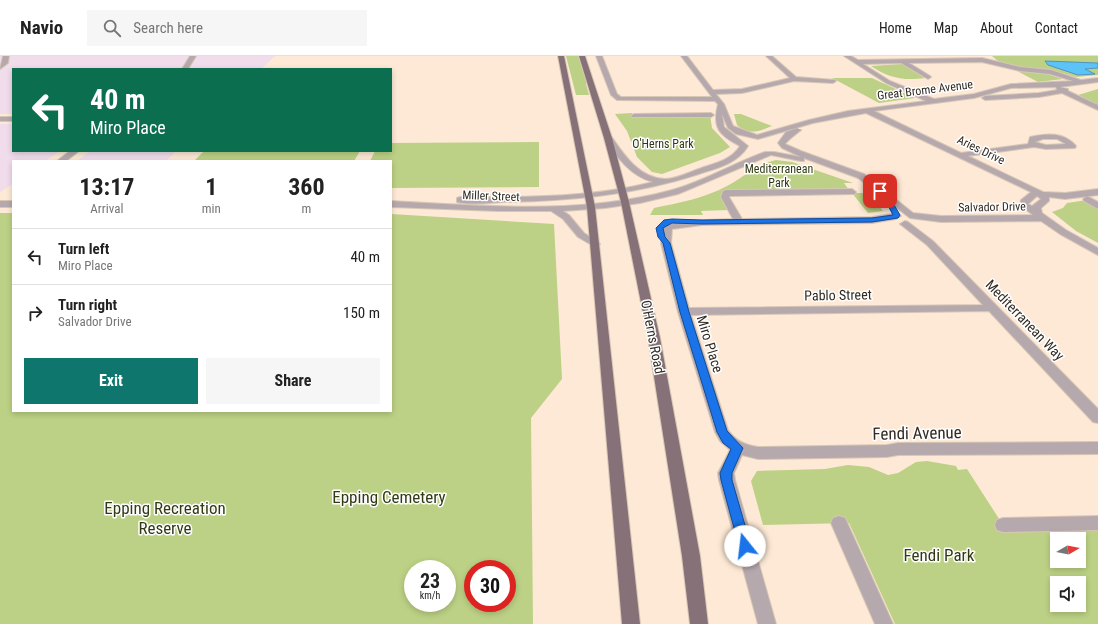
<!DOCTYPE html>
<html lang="en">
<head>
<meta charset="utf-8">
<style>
	:root { --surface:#fff; --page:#f6f6f6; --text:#222; --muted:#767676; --line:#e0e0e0; --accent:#0f766e }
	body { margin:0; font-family:"Roboto Condensed",sans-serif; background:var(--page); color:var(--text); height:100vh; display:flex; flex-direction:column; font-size:15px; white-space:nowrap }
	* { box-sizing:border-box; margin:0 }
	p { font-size:13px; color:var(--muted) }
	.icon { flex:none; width:22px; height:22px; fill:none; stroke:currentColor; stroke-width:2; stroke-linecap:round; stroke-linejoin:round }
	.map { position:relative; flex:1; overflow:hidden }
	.panel { position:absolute; left:12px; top:104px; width:380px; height:252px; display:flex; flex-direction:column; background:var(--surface); border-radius:0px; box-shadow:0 2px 6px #0003 }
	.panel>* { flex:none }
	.guide { position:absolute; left:12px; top:12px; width:380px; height:84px; border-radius:0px; box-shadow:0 2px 6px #0003; background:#0b6e4f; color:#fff; overflow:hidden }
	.needle { width:26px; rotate:81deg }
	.fabs { position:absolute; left:1050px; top:476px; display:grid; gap:8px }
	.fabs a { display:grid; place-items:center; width:36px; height:36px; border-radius:0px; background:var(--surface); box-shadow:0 2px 6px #0003; font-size:20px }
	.speed { position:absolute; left:404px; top:504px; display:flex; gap:8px; font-size:20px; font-weight:700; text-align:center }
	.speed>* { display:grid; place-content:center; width:52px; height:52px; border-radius:50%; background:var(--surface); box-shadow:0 2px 6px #0003; line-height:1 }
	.speed small { font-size:10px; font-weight:400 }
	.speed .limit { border:6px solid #d22; background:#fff; color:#111 }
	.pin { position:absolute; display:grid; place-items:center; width:34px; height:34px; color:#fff; margin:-17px; border-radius:8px; box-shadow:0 2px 6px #0006 }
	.me { position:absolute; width:44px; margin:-22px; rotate:344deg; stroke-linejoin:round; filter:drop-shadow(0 0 3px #0008) }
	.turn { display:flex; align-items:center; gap:14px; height:84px; padding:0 12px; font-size:18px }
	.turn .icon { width:52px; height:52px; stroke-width:2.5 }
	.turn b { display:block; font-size:28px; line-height:34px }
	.eta { display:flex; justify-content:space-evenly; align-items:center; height:68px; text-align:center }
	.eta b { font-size:24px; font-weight:700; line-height:28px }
	.button { display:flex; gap:8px; margin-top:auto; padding:8px 12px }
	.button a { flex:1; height:46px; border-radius:0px; background:var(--accent); color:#fff; font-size:16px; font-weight:700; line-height:46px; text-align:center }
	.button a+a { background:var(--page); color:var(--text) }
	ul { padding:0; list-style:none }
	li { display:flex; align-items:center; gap:12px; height:56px; padding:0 12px; border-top:1px solid var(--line) }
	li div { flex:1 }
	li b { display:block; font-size:15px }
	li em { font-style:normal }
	header { display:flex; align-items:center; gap:24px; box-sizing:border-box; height:56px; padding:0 20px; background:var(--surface); border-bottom:1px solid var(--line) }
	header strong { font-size:19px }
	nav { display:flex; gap:22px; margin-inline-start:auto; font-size:14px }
	.search { width:280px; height:36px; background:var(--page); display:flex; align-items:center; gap:10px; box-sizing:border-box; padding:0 14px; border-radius:0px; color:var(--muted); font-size:15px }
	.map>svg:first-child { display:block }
	.industrial { fill:#f1dceb }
	.green { fill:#bcd185; fill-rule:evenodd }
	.water { fill:#5cc3f8; stroke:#4f95b8 }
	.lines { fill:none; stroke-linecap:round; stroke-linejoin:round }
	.minor-casing { stroke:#d8c7b5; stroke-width:2 }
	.major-casing { stroke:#d8c7b5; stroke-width:2 }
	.minor { fill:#b6a9ad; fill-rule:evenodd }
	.major { fill:#877178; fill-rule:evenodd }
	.route { fill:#1a73e8; stroke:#114b97 }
	.labels { text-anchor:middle; stroke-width:3; stroke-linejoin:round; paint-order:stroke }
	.far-street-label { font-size:12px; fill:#322b23; stroke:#fff }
	.far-park-label { font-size:12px; fill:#313a13; stroke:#fff }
	.street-label { font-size:14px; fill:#322b23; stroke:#fff }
	.near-street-label { font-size:17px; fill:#322b23; stroke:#fff }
	.near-park-label { font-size:17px; fill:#313a13; stroke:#fff }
</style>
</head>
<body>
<header>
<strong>Navio</strong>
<div class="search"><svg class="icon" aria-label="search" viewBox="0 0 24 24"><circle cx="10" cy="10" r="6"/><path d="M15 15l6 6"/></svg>Search here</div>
<nav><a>Home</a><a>Map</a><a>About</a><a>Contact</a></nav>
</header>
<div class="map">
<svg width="1098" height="568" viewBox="0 0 1098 568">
	<rect width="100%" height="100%" fill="#fde9d5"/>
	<path class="industrial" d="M 0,0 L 275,0 L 261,13 L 13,13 L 13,58 L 0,58 Z
		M 0,68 L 13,68 L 13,95 L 60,95 L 45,105 L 13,105 L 13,128 L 0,136 Z
		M 90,95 L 176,95 L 166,105 L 77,105 Z"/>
	<path class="green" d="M 566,0 L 580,0 L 587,22 L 586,28 L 589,39 L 576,39 Z
		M 992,0 L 1098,0 L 1098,19 L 1076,21 L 1062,17 L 1021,12 L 999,6 Z
		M 902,8 L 925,22 C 903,25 889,22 871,10 Z
		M 1017,15 L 1047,18 L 1063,23 L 1038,26 Z
		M 832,22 L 872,22 L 915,42 L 879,47 Z
		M 1098,33 L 1098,49 L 1078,39 Z
		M 632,57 L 634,61 L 710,59 L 712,72 L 730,91 L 720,97 L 662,118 L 652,116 L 637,101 L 627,75 L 615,58 Z
		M 734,58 L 741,58 L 772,70 C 760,75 749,80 737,69 Z
		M 539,86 L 539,131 L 391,132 L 391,105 L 370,105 L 375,95 L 391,95 L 391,87 Z
		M 204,95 L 360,95 L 354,105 L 194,105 Z
		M 776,104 L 792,106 L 853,127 L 844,127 L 849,134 L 726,136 L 733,159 L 730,159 L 728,154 L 701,155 L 703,159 L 650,159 L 654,152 C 678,147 705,142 727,130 C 745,121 756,108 776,104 Z
		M 852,137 L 868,137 L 883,155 L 868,157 Z
		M 1087,144 L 1098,152 L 1098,187 L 1076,175 L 1052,156 L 1063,152 L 1067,147 Z
		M 0,157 L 13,157 L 13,355 L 391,355 L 391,158 L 554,168 L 562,323 L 531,362 L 533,568 L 0,568 ZM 413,513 L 447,513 L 447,547 L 413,547 ZM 473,513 L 507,513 L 507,547 L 473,547 Z
		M 927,405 L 956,410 L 958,414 L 967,413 L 1003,469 L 1098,471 L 1098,568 L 895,568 L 849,467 L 763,469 L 751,425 L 757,415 L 825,413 L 848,409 L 869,411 L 888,419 L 898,417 L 916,406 ZM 1057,483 L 1079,483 L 1079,505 L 1057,505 ZM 1057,527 L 1079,527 L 1079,549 L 1057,549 Z"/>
	<path class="water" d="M 1045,5 L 1098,7 L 1098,12 L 1085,13 L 1095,18 L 1078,19 L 1048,9 Z"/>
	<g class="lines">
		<g class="minor-casing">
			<path id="minor" d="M 3,0 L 9,0 L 8,7 L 0,13 Z
				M 190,0 L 196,0 L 188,13 L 182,13 Z
				M 596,0 L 602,0 L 617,38 L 621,41 L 712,41 L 681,0 L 687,0 L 713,34 L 742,33 L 790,22 L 766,0 L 772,0 L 796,21 L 835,24 L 836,25 L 833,27 L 794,25 L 742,37 L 716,38 L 724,48 L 733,70 L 757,79 L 809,64 L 848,55 L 926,45 L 886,27 L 844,0 L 851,0 L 858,4 L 982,2 L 1020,11 L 1051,14 L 1081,24 L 1098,22 L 1098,26 L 1060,31 L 1068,33 L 1068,35 L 1098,49 L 1098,54 L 1062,37 L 1039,41 L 985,44 L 982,42 L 985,40 L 1039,37 L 1057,34 L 1056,31 L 1011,32 L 974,42 L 874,55 L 961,97 L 1028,88 L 1030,81 C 1047,77 1064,76 1076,90 L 1075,92 L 1046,93 L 1034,91 L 968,100 L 1043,136 L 1065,137 L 1098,133 L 1098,139 L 1065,143 L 1049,141 L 1049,145 L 1041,152 L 1042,157 L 1066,174 L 1098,192 L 1098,199 L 1060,178 L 1041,165 L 941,166 L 910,162 L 858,122 L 804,102 L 804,105 L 801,105 L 771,99 L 678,138 L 640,147 L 605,152 L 563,155 L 569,159 L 584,177 L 598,186 L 600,188 L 595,191 L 578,181 L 563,163 L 551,155 L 498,155 L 391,151 L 391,145 C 484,150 581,159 672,134 C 705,125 734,107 765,96 L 774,96 L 801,101 L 782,92 L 778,87 L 786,76 L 797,72 L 801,74 C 795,79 790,82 785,88 L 801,95 L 864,118 L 913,157 L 941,160 L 1033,159 L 1020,149 L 1021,144 L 1031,136 L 866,57 L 813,67 L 758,83 L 736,78 L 728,72 L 722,58 L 724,71 L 748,90 C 737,108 717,112 699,118 C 635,139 569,145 503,146 C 488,147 471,149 457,146 L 457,142 L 460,141 C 524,141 591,142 653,126 C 630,120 617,101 604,82 L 608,80 L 611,80 C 624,99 639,122 665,123 C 677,123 692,115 704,111 C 717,107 732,103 740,90 C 719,79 712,72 718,48 L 715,45 L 617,44 L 611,39 ZM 982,6 L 1020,15 L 1050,18 L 1073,25 L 1011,28 L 974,38 L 934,43 L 890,25 L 863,8 L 901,7 L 928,23 L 931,21 L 930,20 L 909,7 ZM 1043,83 L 1057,83 L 1066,88 L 1046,89 L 1035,86 ZM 1037,140 L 1041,143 L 1032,150 L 1028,148 Z
				M 634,58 L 711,57 L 714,59 L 711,61 L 632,61 L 631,60 Z
				M 0,61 L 13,61 L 13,65 L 0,65 Z
				M 70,95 L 79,95 L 66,105 L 57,105 Z
				M 852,133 L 856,136 L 855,138 L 730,140 L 729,141 L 742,163 L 872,161 L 896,157 L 901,160 L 896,163 L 872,167 L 702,169 L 672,173 L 671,187 L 689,252 L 983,249 L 927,189 L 900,168 L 905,165 L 908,166 L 933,185 L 1098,353 L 1098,367 L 1093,366 L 989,255 L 691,259 L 728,374 C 736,385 745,389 758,391 L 887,389 L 898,387 L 1098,386 L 1098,398 L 898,399 L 887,401 L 758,403 L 742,399 L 734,417 L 735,424 L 776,568 L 758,568 L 719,424 L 718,417 L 730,394 L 720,385 L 715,376 L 678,256 L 661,187 L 663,171 L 678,165 L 733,163 L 721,141 L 723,135 L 726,134 Z
				M 1087,140 L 1098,146 L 1098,153 L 1084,145 L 1083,143 Z
				M 0,145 L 13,145 L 13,151 L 0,151 Z
				M 839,460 L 845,462 L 893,568 L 875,568 L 831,467 L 833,462 Z
				M 1098,460 L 1098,474 L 1003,476 L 997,474 L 995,469 L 997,464 L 1003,462 Z"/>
		</g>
		<g class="major-casing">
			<path id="major" d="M 558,0 L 564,0 L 595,151 L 640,568 L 622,568 L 587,151 Z
				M 579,0 L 585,0 L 612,82 L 629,146 L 660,282 L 700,500 L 708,568 L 690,568 L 682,500 L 648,282 L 621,146 L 604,82 Z"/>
		</g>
		<use href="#minor" class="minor"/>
		<use href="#major" class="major"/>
	</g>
	<path class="route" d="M 880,133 L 890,142 L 900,159 L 898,162 L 872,166 L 702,168 L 672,167 L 663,172 L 665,181 L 670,187 L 689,256 L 727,375 L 743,392 L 732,417 L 732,424 L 751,490 L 749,494 L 745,496 L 740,494 L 721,424 L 720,417 L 731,393 L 723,387 L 717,376 L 680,256 L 663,187 L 658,181 L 656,172 L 664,164 L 672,163 L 702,164 L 872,162 L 893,159 L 885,144 L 877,135 Z"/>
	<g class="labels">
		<g class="far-street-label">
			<text transform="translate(925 34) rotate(-7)" y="4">Great Brome Avenue</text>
			<text transform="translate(981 94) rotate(26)" y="4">Aries Drive</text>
			<text transform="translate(491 140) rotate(2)" y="4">Miller Street</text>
			<text transform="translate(992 151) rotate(-1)" y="4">Salvador Drive</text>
		</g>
		<g class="far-park-label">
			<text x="663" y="92">O'Herns Park</text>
			<text x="779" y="117">Mediterranean<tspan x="779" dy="14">Park</tspan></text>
		</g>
		<g class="street-label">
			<text transform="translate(838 239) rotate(-1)" y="5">Pablo Street</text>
			<text transform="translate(1025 264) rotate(46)" y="5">Mediterranean Way</text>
			<text transform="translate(653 281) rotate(79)" y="5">O'Herns Road</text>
			<text transform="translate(710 288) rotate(73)" y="5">Miro Place</text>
		</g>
		<g class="near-street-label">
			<text transform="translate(917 377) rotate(-1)" y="6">Fendi Avenue</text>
		</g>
		<g class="near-park-label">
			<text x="389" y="447">Epping Cemetery</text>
			<text x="165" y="458">Epping Recreation<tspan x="165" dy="20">Reserve</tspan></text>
			<text x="939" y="505">Fendi Park</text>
		</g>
	</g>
</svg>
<div class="fabs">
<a><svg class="needle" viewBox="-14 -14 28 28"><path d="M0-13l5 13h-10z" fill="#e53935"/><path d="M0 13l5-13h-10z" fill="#767676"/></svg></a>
<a><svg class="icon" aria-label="sound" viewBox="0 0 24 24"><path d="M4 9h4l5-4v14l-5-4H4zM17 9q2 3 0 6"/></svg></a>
</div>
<div class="speed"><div>23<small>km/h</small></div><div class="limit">30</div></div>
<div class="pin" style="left:880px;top:135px;background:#d93025"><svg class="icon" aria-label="arrive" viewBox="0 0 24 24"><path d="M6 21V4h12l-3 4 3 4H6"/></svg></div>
<svg class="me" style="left:745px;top:490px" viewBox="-20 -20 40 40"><circle r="19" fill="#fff"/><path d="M0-13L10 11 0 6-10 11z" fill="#1a73e8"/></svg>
<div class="guide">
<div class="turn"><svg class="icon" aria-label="left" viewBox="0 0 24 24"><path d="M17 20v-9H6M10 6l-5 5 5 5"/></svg><div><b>40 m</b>Miro Place</div></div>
</div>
<section class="panel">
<div class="eta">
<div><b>13:17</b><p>Arrival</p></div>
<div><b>1</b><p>min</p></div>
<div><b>360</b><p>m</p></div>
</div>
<ul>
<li><svg class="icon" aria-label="left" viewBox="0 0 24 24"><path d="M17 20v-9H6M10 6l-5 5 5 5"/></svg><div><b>Turn left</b><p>Miro Place</p></div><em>40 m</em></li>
<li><svg class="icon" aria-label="right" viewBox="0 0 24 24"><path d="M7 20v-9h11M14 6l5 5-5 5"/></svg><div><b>Turn right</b><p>Salvador Drive</p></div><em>150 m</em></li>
</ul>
<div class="button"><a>Exit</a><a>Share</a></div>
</section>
</div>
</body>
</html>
